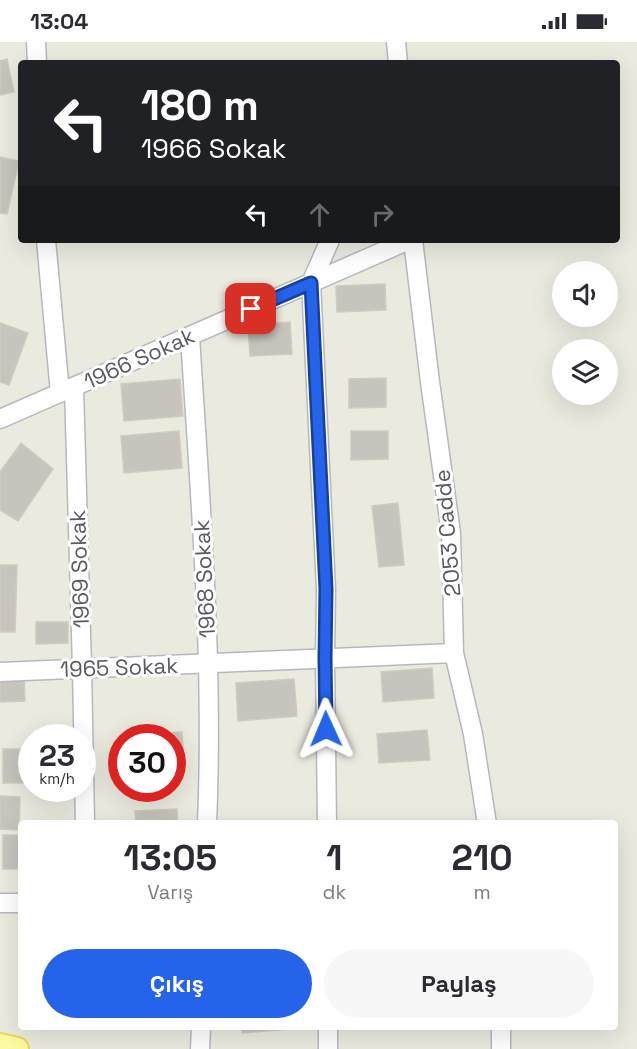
<!DOCTYPE html>
<html lang="tr">
<head>
<meta charset="utf-8">
<style>
	:root { --surface:#fff; --page:#f7f7f7; --text:#2b2b33; --muted:#7c7c81; --accent:#2563eb }
	body { margin:0; font-family:"Space Grotesk",sans-serif; background:var(--page); color:var(--text); height:100vh; display:flex; flex-direction:column; font-size:22px; white-space:nowrap }
	* { box-sizing:border-box; margin:0 }
	p { font-size:20px; color:var(--muted) }
	.icon { flex:none; width:33px; height:33px; fill:none; stroke:currentColor; stroke-width:2; stroke-linecap:round; stroke-linejoin:round }
	.map { position:relative; flex:1; overflow:hidden }
	.side { position:absolute; left:18px; top:778px; width:600px; height:210px; display:flex; flex-direction:column; background:var(--surface); border-radius:6px; box-shadow:0 6px 24px #0002 }
	.side>* { flex:none }
	.guide { position:absolute; left:18px; top:18px; width:602px; height:183px; border-radius:6px; box-shadow:0 6px 24px #0002; background:#202124; color:#fff; overflow:hidden }
	.fabs { position:absolute; left:552px; top:219px; display:grid; gap:12px }
	.fabs a { display:grid; place-items:center; width:66px; height:66px; border-radius:50%; background:var(--surface); box-shadow:0 6px 24px #0002; font-size:30px }
	.speed { position:absolute; left:18px; top:682px; display:flex; gap:12px; font-size:30px; font-weight:700; text-align:center }
	.speed>* { display:grid; place-content:center; width:78px; height:78px; border-radius:50%; background:var(--surface); box-shadow:0 6px 24px #0002; line-height:1 }
	.speed small { font-size:15px; font-weight:400 }
	.speed .limit { border:9px solid #d22; background:#fff; color:#111 }
	.pin { position:absolute; display:grid; place-items:center; width:51px; height:51px; color:#fff; margin:-26px; border-radius:12px; box-shadow:0 3px 9px #0006 }
	.me { position:absolute; width:66px; margin:-33px; rotate:359deg; stroke-linejoin:round; filter:drop-shadow(0 0 4px #0008) }
	.turn { display:flex; align-items:center; gap:21px; height:126px; padding:0 24px; font-size:27px }
	.turn .icon { width:78px; height:78px; stroke-width:2.5 }
	.turn b { display:block; font-size:42px; line-height:51px }
	.lanes { display:flex; align-items:center; height:57px; padding:0 24px; background:#0003; justify-content:center; gap:30px; direction:ltr }
	.lanes .off { opacity:.35 }
	.eta { display:flex; justify-content:space-evenly; align-items:center; height:102px; text-align:center }
	.eta b { font-size:36px; font-weight:600; line-height:42px }
	.action { display:flex; gap:12px; margin-top:auto; padding:12px 24px }
	.action a { flex:1; height:69px; border-radius:36px; background:var(--accent); color:#fff; font-size:24px; font-weight:600; line-height:69px; text-align:center }
	.action a+a { background:var(--page); color:var(--text) }
	.status { display:flex; justify-content:space-between; align-items:center; height:42px; padding:0 30px; background:var(--surface); direction:ltr }
	.status svg { height:16px; fill:currentColor }
	.map>svg:first-child { display:block }
	.building { fill:#c6c4bc; stroke:#cfccbe; stroke-width:1.5 }
	.lines { fill:none; stroke-linecap:round; stroke-linejoin:round }
	.minor-casing { stroke:#b7b8be; stroke-width:21 }
	.major-casing { stroke:#ebd957; stroke-width:26 }
	.minor { stroke:#fff; stroke-width:18 }
	.major { stroke:#fcfba3; stroke-width:22 }
	.route-casing { stroke:#184099; stroke-width:15 }
	.route { stroke:#2563eb; stroke-width:10 }
	.labels { text-anchor:middle; stroke-width:6; stroke-linejoin:round; paint-order:stroke }
	.street-label { font-size:22px; fill:#585a60; stroke:#fff }
</style>
</head>
<body>
<div class="status"><b>13:04</b><svg viewBox="0 0 49 12"><path d="M0 12V9h3v3zM5 12V6h3v6zM10 12V3h3v9zM15 12V0h3v12zM26 1h20v11H26zM47 4h2v5h-2z"/></svg></div>
<div class="map">
<svg width="637" height="1007" viewBox="0 0 637 1007">
	<rect width="100%" height="100%" fill="#ebeadf"/>
	<path class="building" d="M 7,17 L 14,50 L 0,53 L 0,19 Z
		M 0,115 L 19,119 L 7,172 L 0,171 Z
		M 385,242 L 386,268 L 337,270 L 336,244 Z
		M 290,280 L 292,312 L 250,314 L 248,283 Z
		M 0,281 L 28,291 L 9,343 L 0,340 Z
		M 386,336 L 386,365 L 349,366 L 349,337 Z
		M 180,337 L 183,374 L 124,379 L 121,342 Z
		M 179,389 L 182,426 L 124,431 L 121,394 Z
		M 351,389 L 388,389 L 388,417 L 351,418 Z
		M 21,401 L 53,427 L 18,479 L 0,468 L 0,430 Z
		M 398,461 L 404,523 L 379,525 L 372,464 Z
		M 0,523 L 17,523 L 15,590 L 0,590 Z
		M 36,580 L 68,580 L 68,601 L 36,602 Z
		M 432,626 L 434,656 L 383,660 L 381,630 Z
		M 24,636 L 25,659 L 0,660 L 0,637 Z
		M 294,637 L 297,674 L 238,679 L 236,641 Z
		M 427,688 L 430,718 L 379,721 L 377,692 Z
		M 182,690 L 184,720 L 172,721 L 172,696 L 141,696 L 140,692 Z
		M 3,707 L 32,707 L 32,741 L 3,741 Z
		M 0,754 L 20,755 L 19,788 L 0,787 Z
		M 177,767 L 178,782 L 136,782 L 135,769 Z
		M 3,793 L 21,793 L 21,827 L 3,827 Z
		M 242,986 L 301,986 L 242,991 Z"/>
	<g class="lines">
		<g class="minor-casing">
			<path id="minor" d="M 36,0 L 37,21
				M 396,0 L 398,21
				M 46,198 L 60,351
				M 413,198 L 430,340 L 451,491 L 454,611 L 473,692 L 487,782
				M 190,294 C 200,456 214,619 207,782
				M 74,345 L 82,626 L 85,782
				M 0,377 L 409,198
				M 0,630 L 454,611
				M 327,782 L 325,616 L 326,547 L 311,241 L 330,198
				M 0,861 L 21,861
				M 501,986 L 501,1007
				M 200,1007 L 201,986
				M 328,1007 L 328,986"/>
		</g>
		<g class="major-casing">
			<path id="major" d="M 0,1003 L 17,1007"/>
		</g>
		<use href="#minor" class="minor"/>
		<use href="#major" class="major"/>
	</g>
	<g class="lines">
		<g class="route-casing">
			<path id="route" d="M 251,267 L 311,241 L 326,547 L 325,616 L 326,687"/>
		</g>
		<use href="#route" class="route"/>
	</g>
	<g class="labels">
		<g class="street-label">
			<text transform="translate(139 316) rotate(-24)" y="8">1966 Sokak</text>
			<text transform="translate(447 491) rotate(-95)" y="8">2053 Cadde</text>
			<text transform="translate(79 527) rotate(-92)" y="8">1969 Sokak</text>
			<text transform="translate(204 537) rotate(-93)" y="8">1968 Sokak</text>
			<text transform="translate(119 625) rotate(-2)" y="8">1965 Sokak</text>
		</g>
	</g>
</svg>
<div class="fabs">
<a><svg class="icon" aria-label="sound" viewBox="0 0 24 24"><path d="M4 9h4l5-4v14l-5-4H4zM17 9q2 3 0 6"/></svg></a>
<a><svg class="icon" aria-label="layers" viewBox="0 0 24 24"><path d="M12 4l9 5-9 5-9-5zM3 14l9 5 9-5"/></svg></a>
</div>
<div class="speed"><div>23<small>km/h</small></div><div class="limit">30</div></div>
<div class="pin" style="left:251px;top:267px;background:#d93025"><svg class="icon" aria-label="arrive" viewBox="0 0 24 24"><path d="M6 21V4h12l-3 4 3 4H6"/></svg></div>
<svg class="me" style="left:326px;top:687px" viewBox="-20 -20 40 40"><path d="M0-17L14 15 0 8-14 15z" fill="#2563eb" stroke="#fff" stroke-width="4"/></svg>
<div class="guide">
<div class="turn"><svg class="icon" aria-label="left" viewBox="0 0 24 24"><path d="M17 20v-9H6M10 6l-5 5 5 5"/></svg><div><b>180 m</b>1966 Sokak</div></div>
<div class="lanes"><svg class="icon" aria-label="left" viewBox="0 0 24 24"><path d="M17 20v-9H6M10 6l-5 5 5 5"/></svg><svg class="icon off" aria-label="ahead" viewBox="0 0 24 24"><path d="M12 20V5M6 11l6-6 6 6"/></svg><svg class="icon off" aria-label="right" viewBox="0 0 24 24"><path d="M7 20v-9h11M14 6l5 5-5 5"/></svg></div>
</div>
<section class="side">
<div class="eta">
<div><b>13:05</b><p>Varış</p></div>
<div><b>1</b><p>dk</p></div>
<div><b>210</b><p>m</p></div>
</div>
<div class="action"><a>Çıkış</a><a>Paylaş</a></div>
</section>
</div>
</body>
</html>
